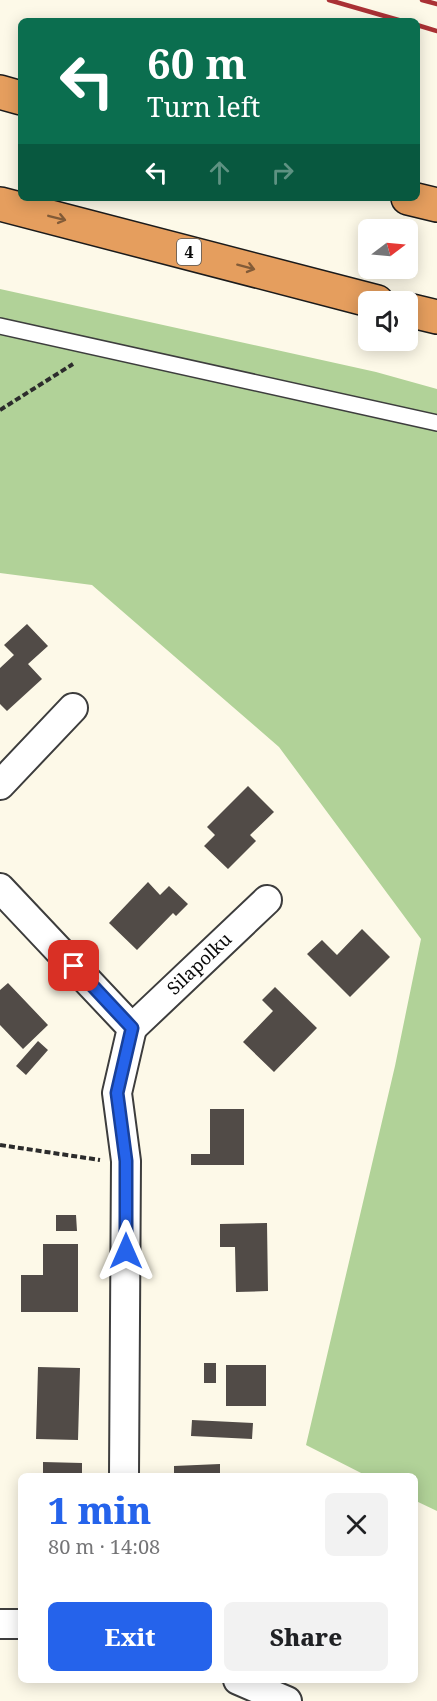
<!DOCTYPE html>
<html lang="en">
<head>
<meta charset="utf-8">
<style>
	:root { --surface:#fff; --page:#f2f2f2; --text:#202124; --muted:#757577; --accent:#2563eb }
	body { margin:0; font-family:"Noto Serif",serif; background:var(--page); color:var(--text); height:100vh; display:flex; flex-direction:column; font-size:22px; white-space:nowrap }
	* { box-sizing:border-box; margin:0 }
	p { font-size:20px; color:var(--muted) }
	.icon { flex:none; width:33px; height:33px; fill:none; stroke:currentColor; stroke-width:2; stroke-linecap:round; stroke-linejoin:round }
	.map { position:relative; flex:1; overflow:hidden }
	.sheet { position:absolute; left:18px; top:1473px; width:400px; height:210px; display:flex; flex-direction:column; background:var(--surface); border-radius:9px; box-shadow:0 3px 15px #0003 }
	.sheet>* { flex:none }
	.guide { position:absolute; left:18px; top:18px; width:402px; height:183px; border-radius:9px; box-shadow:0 3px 15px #0003; background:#0b6e4f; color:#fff; overflow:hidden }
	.needle { width:39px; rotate:74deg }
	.tools { position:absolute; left:358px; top:219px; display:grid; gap:12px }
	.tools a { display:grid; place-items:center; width:60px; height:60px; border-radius:9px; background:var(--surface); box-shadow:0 3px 15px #0003; font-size:30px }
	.pin { position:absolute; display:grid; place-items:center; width:51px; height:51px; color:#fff; margin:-26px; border-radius:12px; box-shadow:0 3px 9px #0006 }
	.me { position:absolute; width:66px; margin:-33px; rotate:0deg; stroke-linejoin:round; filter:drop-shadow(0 0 4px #0008) }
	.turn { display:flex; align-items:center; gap:21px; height:126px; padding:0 30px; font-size:27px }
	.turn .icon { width:78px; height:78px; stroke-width:2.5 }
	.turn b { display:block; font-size:42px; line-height:51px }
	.lanes { display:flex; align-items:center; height:57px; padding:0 30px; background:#0003; justify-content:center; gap:30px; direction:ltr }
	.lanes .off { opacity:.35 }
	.round { display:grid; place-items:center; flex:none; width:63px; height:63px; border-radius:9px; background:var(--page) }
	.overview { display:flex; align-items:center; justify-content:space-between; height:102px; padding:0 30px }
	h1 { font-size:36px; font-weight:800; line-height:45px; color:var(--accent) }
	.button { display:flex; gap:12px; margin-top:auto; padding:12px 30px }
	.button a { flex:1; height:69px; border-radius:9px; background:var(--accent); color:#fff; font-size:24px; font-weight:800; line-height:69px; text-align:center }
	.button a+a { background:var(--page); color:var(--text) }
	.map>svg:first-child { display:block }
	.forest { fill:#b1d298 }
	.building { fill:#514b47 }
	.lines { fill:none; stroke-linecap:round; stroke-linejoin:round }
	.lane-casing { stroke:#3d3d3d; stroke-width:18 }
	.street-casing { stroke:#3d3d3d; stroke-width:32 }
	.highway-casing { stroke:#1b1b1b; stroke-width:36 }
	.path { stroke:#2c2c2c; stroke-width:4; stroke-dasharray:6 3; stroke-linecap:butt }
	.lane { stroke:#fff; stroke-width:15 }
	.street { stroke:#fff; stroke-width:28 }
	.highway { stroke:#e59e5e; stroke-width:33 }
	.rail { stroke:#aa3135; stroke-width:4.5 }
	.oneway { stroke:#825b38 }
	.route-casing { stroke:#184099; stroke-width:15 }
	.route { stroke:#2563eb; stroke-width:10 }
	.labels { text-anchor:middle; stroke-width:6; stroke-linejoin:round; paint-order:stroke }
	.shield { fill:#fff; stroke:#545454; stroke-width:1.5 }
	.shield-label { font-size:16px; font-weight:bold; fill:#0a0a0a }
	.street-label { font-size:18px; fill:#0a0a0a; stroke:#fff }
</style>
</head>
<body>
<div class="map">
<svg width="437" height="1701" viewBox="0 0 437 1701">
	<rect width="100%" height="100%" fill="#fdf9e8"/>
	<path class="forest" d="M 0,289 L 376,372 L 437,389 L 437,1511 L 416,1501 L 416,1476 L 367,1476 L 306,1445 L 395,1066 L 421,939 L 279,747 L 92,585 L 0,573 Z"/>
	<path class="building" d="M 27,624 L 48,646 L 28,664 L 42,679 L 7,711 L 0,704 L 0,668 L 14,655 L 4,645 Z
		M 248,786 L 274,812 L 250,835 L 256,841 L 228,869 L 204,846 L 215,835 L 207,827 Z
		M 148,882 L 160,895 L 169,886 L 188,904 L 176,916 L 173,913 L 137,950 L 109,923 Z
		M 362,929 L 390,957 L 350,997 L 307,954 L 322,940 L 337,955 Z
		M 8,983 L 48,1025 L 23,1049 L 0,1025 L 0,990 Z
		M 275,987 L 317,1028 L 274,1072 L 243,1042 L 273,1011 L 262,1000 Z
		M 38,1041 L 48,1050 L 26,1075 L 16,1066 Z
		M 210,1109 L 244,1109 L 244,1165 L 191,1165 L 191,1154 L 210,1154 Z
		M 56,1215 L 76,1215 L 77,1231 L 56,1231 Z
		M 267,1223 L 268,1291 L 236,1292 L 235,1247 L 220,1247 L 220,1224 Z
		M 43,1244 L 78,1244 L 78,1312 L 21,1312 L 21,1275 L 43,1275 Z
		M 204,1363 L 216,1363 L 216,1383 L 204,1383 Z
		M 226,1365 L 266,1365 L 266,1406 L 226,1406 Z
		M 38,1367 L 80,1368 L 78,1440 L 36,1439 Z
		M 192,1420 L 253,1423 L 252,1439 L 191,1436 Z
		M 43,1462 L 82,1463 L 82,1476 L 43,1476 Z
		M 220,1464 L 220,1476 L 174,1476 L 174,1466 Z"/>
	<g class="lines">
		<g class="lane-casing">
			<path id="lane" d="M 0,326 L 437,423"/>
		</g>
		<g class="street-casing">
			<g id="street">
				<path d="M 0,785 L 73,708"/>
				<path d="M 0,888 L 132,1028 L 117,1093 L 126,1161 L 124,1476"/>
				<path id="s1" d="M 132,1028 L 267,900"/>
				<path d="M 0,1624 L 21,1624"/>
				<path d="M 238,1680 L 287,1701"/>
			</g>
		</g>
		<g class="highway-casing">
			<path id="highway" d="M 0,92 L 21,98
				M 408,198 L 437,205
				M 0,204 L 377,302
				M 408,310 L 437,317"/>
		</g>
		<path class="path" d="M 0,410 L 73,364
			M 0,1145 L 100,1160"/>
		<use href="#lane" class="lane"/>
		<use href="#street" class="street"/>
		<use href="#highway" class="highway"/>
		<path class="rail" d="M 329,0 L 402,21
			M 422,0 L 437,4
			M 417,25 L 437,31"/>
	</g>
	<defs><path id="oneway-shaft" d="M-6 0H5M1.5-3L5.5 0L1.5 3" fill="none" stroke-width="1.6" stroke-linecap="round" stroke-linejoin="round" transform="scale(1.5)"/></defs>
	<g class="oneway">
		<use href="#oneway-shaft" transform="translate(57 218) rotate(14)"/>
		<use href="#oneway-shaft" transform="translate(246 267) rotate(15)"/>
	</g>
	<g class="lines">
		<g class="route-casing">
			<path id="route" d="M 74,966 L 132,1028 L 117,1093 L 126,1161 L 126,1251"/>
		</g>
		<use href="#route" class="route"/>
	</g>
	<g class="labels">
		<rect class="shield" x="177" y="239" width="24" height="26" rx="4.5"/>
		<g class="shield-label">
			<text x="189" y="258">4</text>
		</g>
		<g class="street-label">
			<text dy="6" stroke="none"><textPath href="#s1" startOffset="93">Silapolku</textPath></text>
		</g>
	</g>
</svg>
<div class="tools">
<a><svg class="needle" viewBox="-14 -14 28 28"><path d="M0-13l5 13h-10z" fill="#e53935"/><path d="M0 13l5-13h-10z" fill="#757577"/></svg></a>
<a><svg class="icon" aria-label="sound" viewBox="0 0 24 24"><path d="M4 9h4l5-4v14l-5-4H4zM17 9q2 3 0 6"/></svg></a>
</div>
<div class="pin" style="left:74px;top:966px;background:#d93025"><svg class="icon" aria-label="arrive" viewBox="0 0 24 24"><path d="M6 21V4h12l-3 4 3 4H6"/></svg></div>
<svg class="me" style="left:126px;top:1251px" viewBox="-20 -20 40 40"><path d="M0-17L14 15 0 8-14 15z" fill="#2563eb" stroke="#fff" stroke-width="4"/></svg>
<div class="guide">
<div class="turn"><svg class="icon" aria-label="left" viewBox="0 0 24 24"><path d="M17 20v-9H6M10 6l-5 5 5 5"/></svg><div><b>60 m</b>Turn left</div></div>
<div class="lanes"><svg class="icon" aria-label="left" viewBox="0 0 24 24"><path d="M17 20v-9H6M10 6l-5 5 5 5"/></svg><svg class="icon off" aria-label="ahead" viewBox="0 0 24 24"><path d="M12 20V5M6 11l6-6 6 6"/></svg><svg class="icon off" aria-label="right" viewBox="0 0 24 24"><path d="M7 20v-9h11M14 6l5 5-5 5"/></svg></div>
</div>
<section class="sheet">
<div class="overview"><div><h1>1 min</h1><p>80 m · 14:08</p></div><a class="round"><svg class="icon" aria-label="close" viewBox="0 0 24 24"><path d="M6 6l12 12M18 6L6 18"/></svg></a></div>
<div class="button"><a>Exit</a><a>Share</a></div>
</section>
</div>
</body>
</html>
